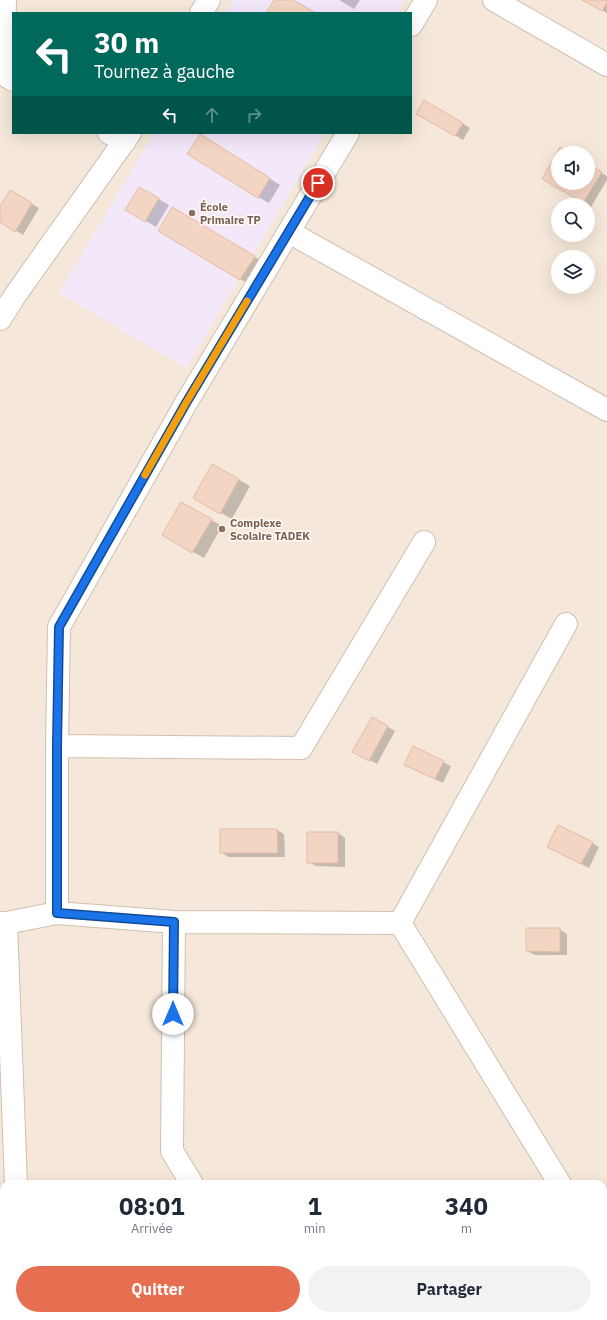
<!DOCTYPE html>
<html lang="fr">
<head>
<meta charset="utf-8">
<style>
	:root { --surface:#fff; --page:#f2f2f3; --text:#1f2937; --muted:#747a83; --accent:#e76f51 }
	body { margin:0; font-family:"IBM Plex Sans",sans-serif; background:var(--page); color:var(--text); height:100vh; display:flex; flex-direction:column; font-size:15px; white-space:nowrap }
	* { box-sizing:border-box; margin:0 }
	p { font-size:13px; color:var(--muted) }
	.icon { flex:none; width:22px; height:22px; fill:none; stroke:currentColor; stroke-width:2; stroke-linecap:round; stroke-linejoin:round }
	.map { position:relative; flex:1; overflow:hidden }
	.details { position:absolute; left:0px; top:1180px; width:607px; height:140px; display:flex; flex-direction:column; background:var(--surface); border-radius:12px 12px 0 0; box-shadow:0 4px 16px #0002 }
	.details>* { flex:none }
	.top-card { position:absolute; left:12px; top:12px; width:400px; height:122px; border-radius:0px; box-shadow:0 4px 16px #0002; background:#00695c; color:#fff; overflow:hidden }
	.fabs { position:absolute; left:551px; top:146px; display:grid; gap:8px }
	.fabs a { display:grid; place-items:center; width:44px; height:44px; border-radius:50%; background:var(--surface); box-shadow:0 4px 16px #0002; font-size:20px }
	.pin { position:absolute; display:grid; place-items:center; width:34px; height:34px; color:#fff; margin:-17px; border:2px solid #fff; border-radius:50%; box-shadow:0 1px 4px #0007 }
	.me { position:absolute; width:44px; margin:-22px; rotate:0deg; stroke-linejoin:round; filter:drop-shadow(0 0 3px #0008) }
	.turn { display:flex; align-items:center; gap:14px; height:84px; padding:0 16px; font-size:18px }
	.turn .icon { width:52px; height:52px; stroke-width:2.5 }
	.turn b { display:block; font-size:28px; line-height:34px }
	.lanes { display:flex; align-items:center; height:38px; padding:0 16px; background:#0003; justify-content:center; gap:20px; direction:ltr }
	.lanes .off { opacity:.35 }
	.eta { display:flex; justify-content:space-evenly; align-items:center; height:68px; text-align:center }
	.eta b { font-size:24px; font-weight:800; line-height:28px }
	.button { display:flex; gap:8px; margin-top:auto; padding:8px 16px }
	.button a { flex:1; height:46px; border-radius:24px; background:var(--accent); color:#fff; font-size:16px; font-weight:800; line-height:46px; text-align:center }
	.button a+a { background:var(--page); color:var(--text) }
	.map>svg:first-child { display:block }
	.residential { fill:#f5e8da; fill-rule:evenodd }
	.education { fill:#f3e8fa }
	.shadow { fill:#0003 }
	.building { fill:#f3d5c3; stroke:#e6bba3 }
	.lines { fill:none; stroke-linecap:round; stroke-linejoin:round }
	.street-casing { stroke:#d1beb0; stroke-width:24 }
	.street { stroke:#fff; stroke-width:22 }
	.route-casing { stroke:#114b97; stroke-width:10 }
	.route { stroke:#1a73e8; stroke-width:7 }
	.slow { stroke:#f59e0b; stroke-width:7 }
	.education-dot { fill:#8d6e63; stroke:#fffaf3; stroke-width:1.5 }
	.labels { text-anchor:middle; stroke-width:3; stroke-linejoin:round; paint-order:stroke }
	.education-label { font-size:11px; font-weight:bold; fill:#785e54; stroke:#fffaf3; text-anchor:start }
</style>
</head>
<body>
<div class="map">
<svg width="607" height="1320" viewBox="0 0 607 1320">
	<rect width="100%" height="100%" fill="#fdf6ec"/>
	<path class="residential" d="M 0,0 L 607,0 L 607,1320 L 0,1320 ZM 13,13 L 411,13 L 411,133 L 13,133 ZM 558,153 L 588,153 L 588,183 L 558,183 ZM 558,205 L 588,205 L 588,235 L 558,235 ZM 558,257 L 588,257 L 588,287 L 558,287 ZM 4,1184 L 603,1184 L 603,1316 L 4,1316 Z"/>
	<path class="education" d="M 233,0 L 404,0 L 396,13 L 225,13 Z
		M 154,133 L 325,133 L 186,368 L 59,293 Z"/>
	<path class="shadow" d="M 339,0 L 360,0 L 354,9 Z
		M 584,0 L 607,0 L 607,13 Z
		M 424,101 L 470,128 L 463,140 L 417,113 Z
		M 211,141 L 280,185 L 269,203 L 258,197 Z
		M 558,153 L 558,183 L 588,183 L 588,165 L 607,176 L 607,180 L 591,207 L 543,178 Z
		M 139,188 L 169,205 L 156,227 L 127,210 Z
		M 10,191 L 39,208 L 23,235 L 0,221 L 0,208 Z
		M 172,209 L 265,263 L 252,286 L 159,231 Z
		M 213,465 L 250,486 L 232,519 L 194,498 Z
		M 182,503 L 222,526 L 204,558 L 163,535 Z
		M 372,718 L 395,731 L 377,764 L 354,751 Z
		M 443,762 L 451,766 L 443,783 L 413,769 Z
		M 221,830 L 277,830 L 284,834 L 285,857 L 228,857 L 221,852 Z
		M 308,833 L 338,833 L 345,838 L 345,867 L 316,866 L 308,862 Z
		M 592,843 L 599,847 L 589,868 L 556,851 Z
		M 559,929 L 567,934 L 567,955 L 535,955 L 527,951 Z"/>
	<path class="building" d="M 274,0 L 293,0 L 316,13 L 266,13 Z
		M 582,0 L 607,0 L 607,3 L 602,11 Z
		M 424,100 L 463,123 L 455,136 L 416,114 Z
		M 200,134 L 270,178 L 258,198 L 187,154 Z
		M 560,147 L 570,153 L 558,153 L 558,183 L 588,183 L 588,164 L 602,172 L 583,203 L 542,179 Z
		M 139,187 L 159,198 L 145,222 L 125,210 Z
		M 10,190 L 32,203 L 15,232 L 0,222 L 0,206 Z
		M 172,207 L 255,256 L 240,280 L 158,231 Z
		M 212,464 L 239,479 L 220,514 L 193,498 Z
		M 181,502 L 212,519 L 192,553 L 162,535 Z
		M 372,717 L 388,726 L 369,761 L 352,752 Z
		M 413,746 L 444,761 L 435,779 L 404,765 Z
		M 558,825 L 593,842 L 581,864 L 547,847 Z
		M 220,829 L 277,829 L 278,853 L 220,853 Z
		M 307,832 L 338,832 L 338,863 L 307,863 Z
		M 526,928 L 560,928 L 560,952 L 526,951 Z"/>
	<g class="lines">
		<g class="street-casing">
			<path id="street" d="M 5,0 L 3,74 L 13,80
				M 494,0 L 607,65
				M 201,13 L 209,0
				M 411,25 L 426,0
				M 109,133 L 125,141
				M 289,232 L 607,410
				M 0,319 L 14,297 L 130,133
				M 57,746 L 301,748 L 424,542
				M 57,913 L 57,746 L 59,627 L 186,403 L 348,133
				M 174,922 L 172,1151 L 192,1184
				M 0,923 L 6,923 L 57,913 L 174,922 L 400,923 L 560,1184
				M 6,923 L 16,1184
				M 400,923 L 566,624
				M 603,1223 L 607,1223
				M 85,1316 L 87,1320
				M 273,1316 L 276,1320
				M 417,1320 L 424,1316"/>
		</g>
		<use href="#street" class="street"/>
	</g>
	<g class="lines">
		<g class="route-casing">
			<path id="route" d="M 173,1014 L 174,922 L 57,913 L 57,746 L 59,627 L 186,403 L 318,183"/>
		</g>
		<use href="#route" class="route"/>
		<path class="slow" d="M 145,475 L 186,403 L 247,301"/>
	</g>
	<g class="education-dot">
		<circle cx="192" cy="213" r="4"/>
		<circle cx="222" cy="529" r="4"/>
	</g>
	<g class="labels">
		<g class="education-label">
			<text x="200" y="211">École<tspan x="200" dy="13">Primaire TP</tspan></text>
			<text x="230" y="527">Complexe<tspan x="230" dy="13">Scolaire TADEK</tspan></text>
		</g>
	</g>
</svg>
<div class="fabs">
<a><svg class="icon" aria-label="sound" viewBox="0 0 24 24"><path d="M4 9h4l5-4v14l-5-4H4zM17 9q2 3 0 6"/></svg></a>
<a><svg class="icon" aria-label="search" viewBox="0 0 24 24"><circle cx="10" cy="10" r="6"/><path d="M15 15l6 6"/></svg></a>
<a><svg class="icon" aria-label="layers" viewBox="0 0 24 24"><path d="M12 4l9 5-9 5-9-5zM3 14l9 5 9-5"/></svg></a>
</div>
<div class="pin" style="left:318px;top:183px;background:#d93025"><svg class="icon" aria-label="arrive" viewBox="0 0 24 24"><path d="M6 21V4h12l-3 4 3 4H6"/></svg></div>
<svg class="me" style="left:173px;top:1014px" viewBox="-20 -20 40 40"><circle r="19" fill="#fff"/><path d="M0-13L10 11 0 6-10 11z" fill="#1a73e8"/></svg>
<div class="top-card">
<div class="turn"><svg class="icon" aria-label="left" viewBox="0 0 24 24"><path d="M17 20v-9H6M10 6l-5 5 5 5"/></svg><div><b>30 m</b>Tournez à gauche</div></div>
<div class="lanes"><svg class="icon" aria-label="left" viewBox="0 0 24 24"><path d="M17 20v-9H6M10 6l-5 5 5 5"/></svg><svg class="icon off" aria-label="ahead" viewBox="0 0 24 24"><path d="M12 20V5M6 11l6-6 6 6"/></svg><svg class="icon off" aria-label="right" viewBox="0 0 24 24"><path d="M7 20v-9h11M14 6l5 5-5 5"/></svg></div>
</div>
<section class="details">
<div class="eta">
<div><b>08:01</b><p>Arrivée</p></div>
<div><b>1</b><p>min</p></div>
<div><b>340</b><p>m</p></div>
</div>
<div class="button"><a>Quitter</a><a>Partager</a></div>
</section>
</div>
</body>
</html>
